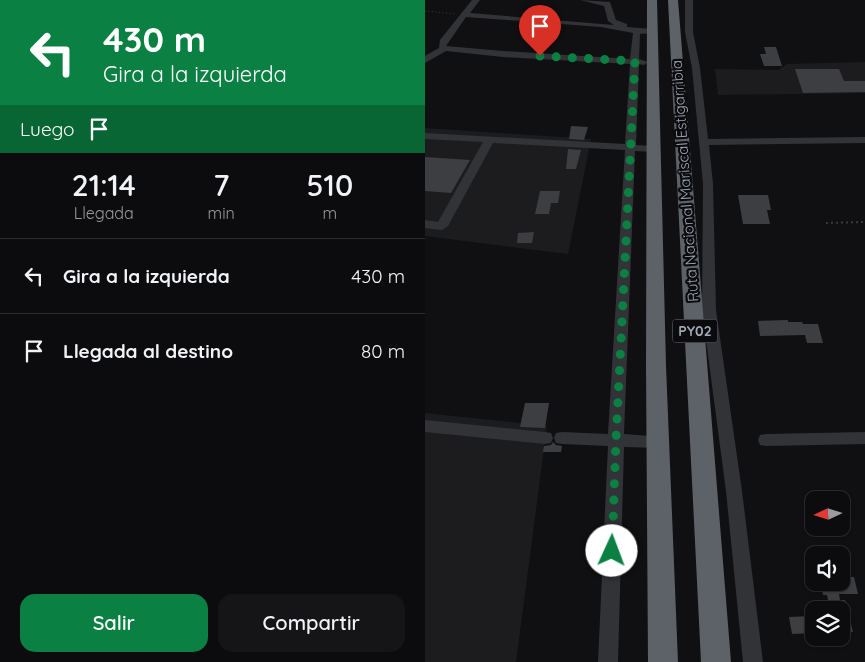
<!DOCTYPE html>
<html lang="es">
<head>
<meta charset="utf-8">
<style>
	:root { --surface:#0c0c0e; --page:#151517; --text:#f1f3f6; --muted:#9a9b9e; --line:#2c2c2e; --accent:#0b8043 }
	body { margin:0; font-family:Quicksand,sans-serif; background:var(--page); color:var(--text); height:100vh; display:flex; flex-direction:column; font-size:19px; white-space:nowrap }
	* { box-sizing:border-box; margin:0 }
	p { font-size:16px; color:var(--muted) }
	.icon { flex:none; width:28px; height:28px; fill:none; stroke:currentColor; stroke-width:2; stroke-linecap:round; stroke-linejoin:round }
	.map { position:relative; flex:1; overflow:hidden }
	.drawer { display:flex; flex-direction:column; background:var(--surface); width:425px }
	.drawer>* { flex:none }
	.top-card { background:#0b8043; color:#fff; overflow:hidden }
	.needle { width:32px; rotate:266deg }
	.buttons { position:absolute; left:380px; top:491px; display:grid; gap:10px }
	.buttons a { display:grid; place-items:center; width:45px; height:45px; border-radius:10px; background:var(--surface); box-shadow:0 1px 4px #0004,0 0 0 1px var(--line); font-size:25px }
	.pin { position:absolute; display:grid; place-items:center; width:42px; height:42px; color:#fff; margin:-51px -21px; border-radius:50% 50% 50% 0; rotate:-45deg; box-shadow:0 0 5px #0007 }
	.pin .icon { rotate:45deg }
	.me { position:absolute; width:55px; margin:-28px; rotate:2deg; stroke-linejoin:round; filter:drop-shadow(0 0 4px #0008) }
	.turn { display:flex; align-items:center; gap:18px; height:105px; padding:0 20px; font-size:22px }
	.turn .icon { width:65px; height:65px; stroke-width:2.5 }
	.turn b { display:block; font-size:35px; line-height:42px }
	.then { display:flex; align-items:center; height:48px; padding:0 20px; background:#0003; gap:10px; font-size:19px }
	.eta { display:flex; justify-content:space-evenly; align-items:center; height:85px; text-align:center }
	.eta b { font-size:30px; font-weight:600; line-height:35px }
	.action { display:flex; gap:10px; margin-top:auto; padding:10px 20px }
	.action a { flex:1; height:58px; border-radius:15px; background:var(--accent); color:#fff; font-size:20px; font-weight:600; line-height:58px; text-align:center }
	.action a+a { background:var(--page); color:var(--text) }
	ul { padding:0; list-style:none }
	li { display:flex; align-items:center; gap:15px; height:75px; padding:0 20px; border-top:1px solid var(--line) }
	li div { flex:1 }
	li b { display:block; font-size:19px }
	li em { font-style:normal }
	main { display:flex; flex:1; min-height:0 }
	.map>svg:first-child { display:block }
	.built { fill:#1c1c1f }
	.building { fill:#3c3e42 }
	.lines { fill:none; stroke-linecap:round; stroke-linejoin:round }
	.path-far1 { stroke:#373a3e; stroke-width:1; stroke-dasharray:1 2.5; stroke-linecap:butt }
	.path { stroke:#373a3e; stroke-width:2; stroke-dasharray:2 3; stroke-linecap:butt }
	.minor { fill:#313337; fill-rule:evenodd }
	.highway { fill:#5d6168; fill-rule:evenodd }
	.route { stroke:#0b8043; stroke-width:9; stroke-dasharray:0 16.2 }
	.labels { text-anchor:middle; stroke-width:4.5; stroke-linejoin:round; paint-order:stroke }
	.shield { fill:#0b0b0d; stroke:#737982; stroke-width:1 }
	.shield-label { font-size:14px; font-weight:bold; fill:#a0a8b4 }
	.street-label { font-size:15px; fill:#a0a8b4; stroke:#0b0b0d }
</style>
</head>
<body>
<main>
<section class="drawer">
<div class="top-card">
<div class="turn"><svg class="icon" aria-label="left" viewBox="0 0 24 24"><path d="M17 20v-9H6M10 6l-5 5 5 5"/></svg><div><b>430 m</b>Gira a la izquierda</div></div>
<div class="then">Luego<svg class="icon" aria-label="arrive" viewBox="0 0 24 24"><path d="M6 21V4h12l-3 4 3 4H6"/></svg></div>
</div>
<div class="eta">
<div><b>21:14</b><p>Llegada</p></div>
<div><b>7</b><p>min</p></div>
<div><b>510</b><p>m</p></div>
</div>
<ul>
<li><svg class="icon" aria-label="left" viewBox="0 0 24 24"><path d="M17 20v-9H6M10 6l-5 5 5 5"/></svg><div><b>Gira a la izquierda</b></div><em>430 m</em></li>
<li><svg class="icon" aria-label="arrive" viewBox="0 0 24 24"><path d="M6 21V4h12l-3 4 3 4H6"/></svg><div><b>Llegada al destino</b></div><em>80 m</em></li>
</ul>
<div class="action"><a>Salir</a><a>Compartir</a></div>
</section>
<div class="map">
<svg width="440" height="662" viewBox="0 0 440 662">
	<rect width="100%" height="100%" fill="#101012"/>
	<path class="built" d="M 440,62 L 440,93 L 293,95 L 290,69 L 353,70 L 362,64 Z
		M 0,128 L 166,139 L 143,254 L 0,236 Z
		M 0,413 L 122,426 L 91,662 L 0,662 Z"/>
	<path class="building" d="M 339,47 L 351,47 L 357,66 L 339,66 L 335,54 L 341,54 Z
		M 370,69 L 414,69 L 419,81 L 440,81 L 440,92 L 378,93 Z
		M 146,126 L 163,127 L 159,140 L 144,139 Z
		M 143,149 L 156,150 L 151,169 L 141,169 Z
		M 0,157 L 45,160 L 26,193 L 0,191 Z
		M 115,191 L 135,191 L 133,203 L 126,203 L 124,214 L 110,214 Z
		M 313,195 L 343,195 L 346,210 L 342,210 L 345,224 L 318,224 Z
		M 109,232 L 107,243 L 92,243 L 93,233 Z
		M 363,320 L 363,322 L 377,322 L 378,324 L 393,324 L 398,343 L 382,343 L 380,335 L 335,336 L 333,321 Z
		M 100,403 L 124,403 L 120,428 L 95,427 Z
		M 128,442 L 131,445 L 137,446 L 136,452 L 118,452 L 119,446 L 126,445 Z
		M 416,577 L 429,577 L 433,594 L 414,594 L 416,607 L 416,600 L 420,600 L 428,632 L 416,632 L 416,610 L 405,610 L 402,595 L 398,595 L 396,582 L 416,582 Z
		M 389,616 L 389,633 L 367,634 L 364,617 Z"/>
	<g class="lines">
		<path class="path-far1" d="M 0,11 L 30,14"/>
		<path class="path" d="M 401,223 L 440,222"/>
		<path class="minor" d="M 47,0 L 55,0 L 45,13 L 189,25 L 183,21 L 179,6 L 155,0 L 185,2 L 191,20 L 202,24 L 202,27 L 227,29 L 231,31 L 227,33 L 215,34 L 214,59 L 223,62 L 219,65 L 214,64 L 211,145 L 229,146 L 234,149 L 229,152 L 210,151 L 199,434 L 239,437 L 241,442 L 239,447 L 233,448 L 199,447 L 193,662 L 173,662 L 183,446 L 137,444 L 131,443 L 129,438 L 131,433 L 137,432 L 183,434 L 200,150 L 68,143 L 23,226 L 17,230 L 0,228 L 0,220 L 13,222 L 58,142 L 0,139 L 0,133 L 200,144 L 205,64 L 78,57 L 21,51 L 0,63 L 0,56 L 14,48 L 15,40 ZM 41,17 L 176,27 L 208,33 L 205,59 L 78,51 L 21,46 Z
			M 260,0 L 268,0 L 268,32 L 275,68 L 283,139 L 440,137 L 440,143 L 284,145 L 288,184 L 291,310 L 317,491 L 338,662 L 318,662 L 301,491 L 277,310 L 278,184 L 267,68 L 260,32 Z
			M 0,420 L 120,432 L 126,433 L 128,438 L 126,443 L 120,444 L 0,432 Z
			M 440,432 L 440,444 L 341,446 L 335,445 L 333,440 L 335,435 L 341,434 Z"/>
		<path class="highway" d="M 222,0 L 232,0 L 241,366 L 253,662 L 223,662 L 221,366 Z
			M 243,0 L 253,0 L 306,662 L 276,662 Z"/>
	</g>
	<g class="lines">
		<path class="route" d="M 115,56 L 210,61 L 191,440 L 187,551"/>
	</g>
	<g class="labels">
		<rect class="shield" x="247.5" y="319.5" width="45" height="23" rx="4"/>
		<g class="shield-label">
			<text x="270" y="336">PY02</text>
		</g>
		<g class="street-label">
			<text transform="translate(260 181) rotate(-94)" y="5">Ruta Nacional Mariscal Estigarribia</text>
		</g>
	</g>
</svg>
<div class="buttons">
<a><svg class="needle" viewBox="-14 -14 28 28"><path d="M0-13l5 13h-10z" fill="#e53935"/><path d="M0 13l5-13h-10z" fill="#9a9b9e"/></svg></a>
<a><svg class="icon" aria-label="sound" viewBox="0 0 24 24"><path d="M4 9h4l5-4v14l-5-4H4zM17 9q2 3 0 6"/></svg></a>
<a><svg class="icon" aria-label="layers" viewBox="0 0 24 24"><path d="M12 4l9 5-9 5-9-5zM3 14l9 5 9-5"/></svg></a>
</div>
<div class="pin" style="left:115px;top:56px;background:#d93025"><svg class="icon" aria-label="arrive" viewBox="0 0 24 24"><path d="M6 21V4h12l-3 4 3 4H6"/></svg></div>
<svg class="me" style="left:187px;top:551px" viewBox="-20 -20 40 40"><circle r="19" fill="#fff"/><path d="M0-13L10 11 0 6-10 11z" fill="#0b8043"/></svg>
</div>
</main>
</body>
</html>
